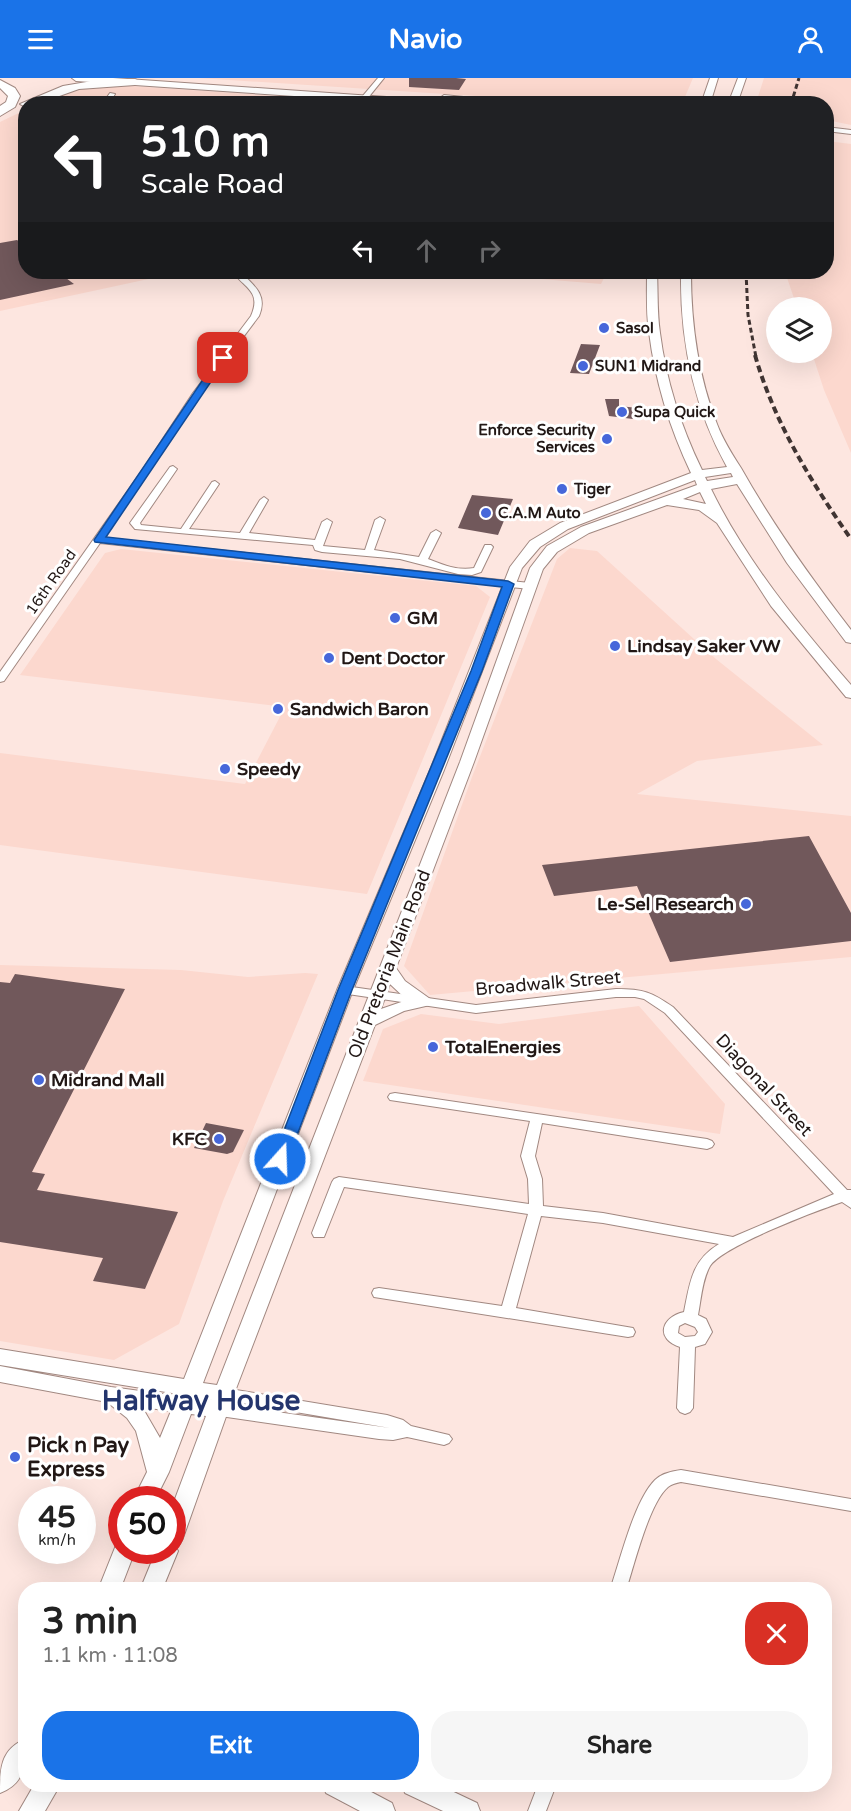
<!DOCTYPE html>
<html lang="en">
<head>
<meta charset="utf-8">
<style>
	:root { --surface:#fff; --page:#f6f6f6; --text:#222; --muted:#767676; --accent:#1a73e8 }
	body { margin:0; font-family:"Varela Round",sans-serif; background:var(--page); color:var(--text); height:100vh; display:flex; flex-direction:column; font-size:22px; white-space:nowrap }
	* { box-sizing:border-box; margin:0 }
	p { font-size:20px; color:var(--muted) }
	.icon { flex:none; width:33px; height:33px; fill:none; stroke:currentColor; stroke-width:2; stroke-linecap:round; stroke-linejoin:round }
	.map { position:relative; flex:1; overflow:hidden }
	.side { position:absolute; left:18px; top:1504px; width:814px; height:210px; display:flex; flex-direction:column; background:var(--surface); border-radius:24px; box-shadow:0 6px 24px #0002 }
	.side>* { flex:none }
	.guide { position:absolute; left:18px; top:18px; width:816px; height:183px; border-radius:24px; box-shadow:0 6px 24px #0002; background:#202124; color:#fff; overflow:hidden }
	.tools { position:absolute; left:766px; top:219px; display:grid; gap:12px }
	.tools a { display:grid; place-items:center; width:66px; height:66px; border-radius:50%; background:var(--surface); box-shadow:0 6px 24px #0002; font-size:30px }
	.speed { position:absolute; left:18px; top:1408px; display:flex; gap:12px; font-size:30px; font-weight:700; text-align:center }
	.speed>* { display:grid; place-content:center; width:78px; height:78px; border-radius:50%; background:var(--surface); box-shadow:0 6px 24px #0002; line-height:1 }
	.speed small { font-size:15px; font-weight:400 }
	.speed .limit { border:9px solid #d22; background:#fff; color:#111 }
	.pin { position:absolute; display:grid; place-items:center; width:51px; height:51px; color:#fff; margin:-26px; border-radius:12px; box-shadow:0 3px 9px #0006 }
	.me { position:absolute; width:66px; margin:-33px; rotate:20deg; stroke-linejoin:round; filter:drop-shadow(0 0 4px #0008) }
	.turn { display:flex; align-items:center; gap:21px; height:126px; padding:0 24px; font-size:27px }
	.turn .icon { width:78px; height:78px; stroke-width:2.5 }
	.turn b { display:block; font-size:42px; line-height:51px }
	.lanes { display:flex; align-items:center; height:57px; padding:0 24px; background:#0003; justify-content:center; gap:30px; direction:ltr }
	.lanes .off { opacity:.35 }
	.round { display:grid; place-items:center; flex:none; width:63px; height:63px; border-radius:24px; background:var(--page) }
	.overview { display:flex; align-items:center; justify-content:space-between; height:102px; padding:0 24px }
	h1 { font-size:36px; font-weight:700; line-height:45px }
	.cta { display:flex; gap:12px; margin-top:auto; padding:12px 24px }
	.cta a { flex:1; height:69px; border-radius:24px; background:var(--accent); color:#fff; font-size:24px; font-weight:700; line-height:69px; text-align:center }
	.cta a+a { background:var(--page); color:var(--text) }
	header { display:flex; justify-content:space-between; align-items:center; height:78px; padding:0 24px; background:var(--accent); color:#fff; font-size:27px; font-weight:700 }
	.map>svg:first-child { display:block }
	.built { fill:#fcd8ce }
	.building { fill:#71585b }
	.lines { fill:none; stroke-linecap:round; stroke-linejoin:round }
	.minor-casing { stroke:#a18881; stroke-width:2 }
	.secondary-casing { stroke:#a18881; stroke-width:2 }
	.motorway-casing { stroke:#a18881; stroke-width:2 }
	.minor { fill:#fff; fill-rule:evenodd }
	.secondary { fill:#fff; fill-rule:evenodd }
	.motorway { fill:#fff; fill-rule:evenodd }
	.rail-far1 { stroke:#403432; stroke-width:3; stroke-dasharray:5 3; stroke-linecap:butt }
	.rail { stroke:#403432; stroke-width:4; stroke-dasharray:7 4; stroke-linecap:butt }
	.route { fill:#1a73e8; stroke:#114b97; stroke-width:1.5 }
	.poi-dot { fill:#4667da; stroke:#fff; stroke-width:2 }
	.labels { text-anchor:middle; stroke-width:6; stroke-linejoin:round; paint-order:stroke }
	.far-poi-label { font-size:15px; font-weight:bold; fill:#211715; stroke:#fff; text-anchor:start }
	.far-street-label { font-size:15px; fill:#211715; stroke:#fff }
	.poi-label { font-size:18px; font-weight:bold; fill:#211715; stroke:#fff; text-anchor:start }
	.street-label { font-size:18px; fill:#211715; stroke:#fff }
	.near-poi-label { font-size:21px; font-weight:bold; fill:#211715; stroke:#fff; text-anchor:start }
	.near-district-label { font-size:28px; font-weight:bold; fill:#24356d; stroke:#fff }
</style>
</head>
<body>
<header><svg class="icon" aria-label="menu" viewBox="0 0 24 24"><path d="M4 6h16M4 12h16M4 18h16"/></svg>Navio<svg class="icon" aria-label="person" viewBox="0 0 24 24"><circle cx="12" cy="8" r="4"/><path d="M4 21q1-7 8-7t8 7"/></svg></header>
<div class="map">
<svg width="851" height="1733" viewBox="0 0 851 1733">
	<rect width="100%" height="100%" fill="#fde6e0"/>
	<path class="built" d="M 198,0 L 693,0 L 682,26 L 585,25 Z
		M 764,0 L 851,0 L 851,47 L 827,42 L 826,26 L 756,25 Z
		M 112,8 L 131,8 L 378,25 L 41,26 L 64,16 L 92,9 Z
		M 25,32 L 26,194 L 181,194 L 0,233 L 0,44 Z
		M 827,63 L 851,66 L 851,375 L 824,312 L 812,275 L 822,274 L 822,230 L 797,229 L 785,194 L 826,194 Z
		M 455,194 L 607,194 L 601,206 Z
		M 570,470 L 597,473 L 716,581 L 823,667 L 697,683 L 637,716 L 851,738 L 851,879 L 430,917 L 404,888 L 472,699 L 557,481 Z
		M 121,471 L 476,508 L 490,519 L 367,816 L 0,767 L 0,675 L 245,706 L 285,629 L 20,597 L 105,475 Z
		M 0,887 L 181,892 L 248,899 L 305,895 L 318,896 L 223,1123 L 179,1246 L 114,1282 L 0,1263 Z
		M 639,928 L 725,1026 L 720,1056 L 363,1003 L 383,951 L 421,936 L 499,946 Z"/>
	<path class="building" d="M 409,0 L 456,0 L 466,1 L 459,12 L 409,9 Z
		M 17,162 L 26,168 L 26,194 L 58,194 L 74,206 L 0,222 L 0,165 Z
		M 581,266 L 600,267 L 589,296 L 570,295 Z
		M 605,321 L 619,321 L 619,328 L 638,330 L 633,341 L 609,338 Z
		M 472,417 L 513,421 L 498,457 L 458,450 Z
		M 809,758 L 851,835 L 851,863 L 670,884 L 637,808 L 554,818 L 542,787 Z
		M 15,896 L 125,911 L 32,1094 L 45,1096 L 37,1112 L 178,1134 L 145,1211 L 93,1203 L 103,1180 L 0,1164 L 0,904 L 10,905 Z
		M 206,1045 L 244,1052 L 233,1074 L 227,1076 L 194,1070 Z"/>
	<g class="lines">
		<g class="minor-casing">
			<path id="minor" d="M 378,0 L 384,0 L 363,26 L 356,26 Z
				M 110,15 L 115,16 L 109,26 L 102,26 Z
				M 826,49 L 851,52 L 851,56 L 826,53 Z
				M 233,194 L 240,194 C 254,207 268,217 259,238 L 199,318 L 104,460 L 530,505 L 535,508 L 530,511 L 100,465 L 4,603 L 0,604 L 0,594 L 141,394 L 193,315 L 251,238 C 262,213 244,210 233,194 Z
				M 173,388 L 177,391 L 140,445 L 141,447 L 181,451 L 212,404 L 215,403 L 219,406 L 189,451 L 240,455 L 260,422 L 264,419 L 268,422 L 249,455 L 315,462 L 322,444 L 327,441 L 332,444 L 323,468 L 365,472 L 375,442 L 380,439 L 385,442 L 374,472 L 419,479 L 431,455 L 436,452 L 441,455 L 428,481 C 443,487 458,493 474,490 L 485,467 L 491,467 L 493,469 L 481,494 L 472,497 L 458,496 L 400,481 L 322,474 L 315,472 L 313,467 L 135,451 L 130,445 L 170,389 Z
				M 345,908 L 476,927 L 616,911 C 644,911 651,914 673,929 L 847,1112 L 851,1112 L 851,1130 L 842,1124 C 816,1133 723,1168 710,1188 C 702,1202 701,1222 698,1237 L 706,1241 L 712,1254 L 705,1266 L 695,1269 L 693,1330 L 690,1334 L 685,1336 L 680,1334 L 677,1330 L 680,1269 C 655,1261 661,1239 684,1234 C 690,1204 692,1182 719,1166 L 603,1145 L 541,1138 L 516,1230 L 633,1250 L 635,1254 L 633,1258 L 628,1259 L 374,1219 L 372,1215 L 374,1211 L 379,1210 L 502,1228 L 528,1136 L 344,1109 L 324,1159 L 314,1159 L 312,1155 L 332,1104 L 334,1101 L 339,1099 L 529,1126 L 528,1101 L 521,1078 L 530,1043 L 390,1022 L 388,1019 L 390,1016 L 395,1015 L 707,1061 L 712,1063 L 714,1066 L 712,1069 L 707,1071 L 542,1045 L 535,1078 L 542,1101 L 543,1128 L 603,1135 L 733,1159 L 834,1116 L 665,935 L 644,921 L 635,919 L 616,919 L 476,935 L 341,915 L 339,912 ZM 685,1245 L 695,1249 L 698,1254 L 695,1258 L 685,1259 L 678,1255 L 679,1248 Z
				M 224,1310 L 387,1337 L 403,1342 L 411,1348 L 449,1357 L 452,1361 L 449,1365 L 444,1367 L 407,1359 L 393,1362 L 379,1361 L 220,1338 L 215,1336 L 212,1332 L 215,1328 L 220,1326 L 390,1350 L 224,1322 L 219,1320 L 216,1316 L 219,1312 Z
				M 681,1392 L 851,1421 L 851,1433 L 681,1404 C 676,1405 672,1406 668,1409 C 649,1425 634,1488 626,1512 L 610,1512 C 620,1483 634,1423 655,1402 C 661,1396 672,1393 681,1392 Z
				M 538,1707 L 556,1707 L 546,1733 L 528,1733 Z"/>
		</g>
		<g class="secondary-casing">
			<path id="secondary" d="M 72,0 L 113,0 L 444,23 L 440,20 L 444,17 L 531,26 L 456,23 L 460,26 L 411,26 L 76,3 Z
				M 710,0 L 718,0 L 710,26 L 701,26 Z
				M 738,0 L 746,0 L 737,26 L 728,26 Z
				M 647,194 L 657,194 C 658,214 657,235 660,255 C 666,302 681,349 702,392 L 727,389 C 693,328 680,263 681,194 L 691,194 C 691,246 698,297 717,346 C 723,362 732,376 741,390 C 773,447 811,500 851,552 L 851,565 L 846,564 L 787,485 L 737,406 L 711,411 C 746,483 799,547 851,607 L 851,620 L 846,619 L 771,528 L 717,445 L 699,432 L 667,427 L 589,455 L 557,474 L 543,491 L 474,684 L 396,890 L 405,903 L 433,923 L 430,927 L 404,933 L 375,947 L 234,1316 L 183,1460 L 180,1466 L 175,1468 L 178,1473 L 162,1512 L 140,1512 L 156,1473 L 172,1473 L 172,1429 L 206,1338 L 191,1336 L 169,1394 L 155,1422 L 133,1422 L 147,1394 L 136,1353 L 127,1340 L 107,1324 L 0,1304 L 0,1288 L 111,1309 L 177,1318 L 178,1316 L 0,1287 L 0,1271 L 184,1301 L 337,912 L 430,692 L 510,489 L 530,463 L 560,445 L 691,395 C 670,351 655,303 649,254 C 646,235 647,214 647,194 ZM 731,395 L 733,399 L 707,403 L 705,399 ZM 695,402 L 697,407 L 581,449 L 547,468 L 530,490 L 460,684 L 217,1307 L 203,1305 L 353,912 L 444,692 L 522,490 L 540,469 L 568,451 ZM 700,414 L 706,426 L 683,421 ZM 390,906 L 407,922 L 381,931 ZM 197,1320 L 212,1322 L 197,1321 ZM 142,1329 L 171,1333 L 160,1360 Z
				M 122,1465 L 122,1473 L 135,1473 L 120,1512 L 98,1512 L 116,1467 Z
				M 26,1661 C 26,1685 26,1705 0,1715 C 0,1692 0,1671 26,1661 Z
				M 34,1707 L 60,1707 L 45,1733 L 19,1733 Z
				M 323,1707 L 358,1707 L 392,1725 L 395,1733 L 360,1733 L 326,1715 Z
				M 402,1707 L 439,1707 L 477,1725 L 480,1733 L 443,1733 L 405,1715 Z"/>
		</g>
		<g class="motorway-casing">
			<path id="motorway" d="M 104,1 L 135,1 L 141,4 L 135,7 L 79,11 L 37,26 L 26,26 L 26,29 L 20,26 L 63,8 Z
				M 0,2 L 15,10 L 20,18 L 15,29 L 0,38 L 0,28 L 6,24 L 8,18 L 0,10 Z"/>
		</g>
		<use href="#minor" class="minor"/>
		<use href="#secondary" class="secondary"/>
		<use href="#motorway" class="motorway"/>
		<path class="rail-far1" d="M 791,26 L 799,0
			M 746,194 L 748,237 L 756,279"/>
		<path class="rail" d="M 755,277 C 774,344 811,404 851,461"/>
	</g>
	<path class="route" d="M 219,278 L 227,280 L 106,459 L 508,503 L 514,506 L 482,593 L 352,912 L 288,1081 L 280,1086 L 273,1081 L 338,912 L 471,593 L 502,509 L 95,464 L 94,462 Z"/>
	<g class="poi-dot">
		<circle cx="604" cy="250" r="6"/>
		<circle cx="583" cy="288" r="6"/>
		<circle cx="622" cy="334" r="6"/>
		<circle cx="607" cy="361" r="6"/>
		<circle cx="562" cy="411" r="6"/>
		<circle cx="486" cy="435" r="6"/>
		<circle cx="395" cy="540" r="6"/>
		<circle cx="615" cy="568" r="6"/>
		<circle cx="329" cy="580" r="6"/>
		<circle cx="278" cy="631" r="6"/>
		<circle cx="225" cy="691" r="6"/>
		<circle cx="746" cy="826" r="6"/>
		<circle cx="433" cy="969" r="6"/>
		<circle cx="39" cy="1002" r="6"/>
		<circle cx="219" cy="1061" r="6"/>
		<circle cx="15" cy="1379" r="6"/>
	</g>
	<g class="labels">
		<g class="far-poi-label">
			<text x="616" y="255">Sasol</text>
			<text x="595" y="293">SUN1 Midrand</text>
			<text x="634" y="339">Supa Quick</text>
			<text x="595" y="357" text-anchor="end">Enforce Security<tspan x="595" dy="17">Services</tspan></text>
			<text x="574" y="416">Tiger</text>
			<text x="498" y="440">C.A.M Auto</text>
		</g>
		<g class="far-street-label">
			<text transform="translate(51 504) rotate(-55)" y="5">16th Road</text>
		</g>
		<g class="poi-label">
			<text x="407" y="546">GM</text>
			<text x="627" y="574">Lindsay Saker VW</text>
			<text x="341" y="586">Dent Doctor</text>
			<text x="290" y="637">Sandwich Baron</text>
			<text x="237" y="697">Speedy</text>
			<text x="734" y="832" text-anchor="end">Le-Sel Research</text>
			<text x="445" y="975">TotalEnergies</text>
			<text x="51" y="1008">Midrand Mall</text>
			<text x="207" y="1067" text-anchor="end">KFC</text>
		</g>
		<g class="street-label">
			<text transform="translate(389 886) rotate(-69)" y="6">Old Pretoria Main Road</text>
			<text transform="translate(548 905) rotate(-5)" y="6">Broadwalk Street</text>
			<text transform="translate(764 1007) rotate(47)" y="6">Diagonal Street</text>
		</g>
		<g class="near-poi-label">
			<text x="27" y="1374">Pick n Pay<tspan x="27" dy="24">Express</tspan></text>
		</g>
		<g class="near-district-label">
			<text x="201" y="1332">Halfway House</text>
		</g>
	</g>
</svg>
<div class="tools">
<a><svg class="icon" aria-label="layers" viewBox="0 0 24 24"><path d="M12 4l9 5-9 5-9-5zM3 14l9 5 9-5"/></svg></a>
</div>
<div class="speed"><div>45<small>km/h</small></div><div class="limit">50</div></div>
<div class="pin" style="left:223px;top:280px;background:#d93025"><svg class="icon" aria-label="arrive" viewBox="0 0 24 24"><path d="M6 21V4h12l-3 4 3 4H6"/></svg></div>
<svg class="me" style="left:280px;top:1081px" viewBox="-20 -20 40 40"><circle r="17" fill="#1a73e8" stroke="#fff" stroke-width="3"/><path d="M0-11L8 9 0 5-8 9z" fill="#fff"/></svg>
<div class="guide">
<div class="turn"><svg class="icon" aria-label="left" viewBox="0 0 24 24"><path d="M17 20v-9H6M10 6l-5 5 5 5"/></svg><div><b>510 m</b>Scale Road</div></div>
<div class="lanes"><svg class="icon" aria-label="left" viewBox="0 0 24 24"><path d="M17 20v-9H6M10 6l-5 5 5 5"/></svg><svg class="icon off" aria-label="ahead" viewBox="0 0 24 24"><path d="M12 20V5M6 11l6-6 6 6"/></svg><svg class="icon off" aria-label="right" viewBox="0 0 24 24"><path d="M7 20v-9h11M14 6l5 5-5 5"/></svg></div>
</div>
<section class="side">
<div class="overview"><div><h1>3 min</h1><p>1.1 km · 11:08</p></div><a class="round" style="background:#d93025;color:#fff"><svg class="icon" aria-label="close" viewBox="0 0 24 24"><path d="M6 6l12 12M18 6L6 18"/></svg></a></div>
<div class="cta"><a>Exit</a><a>Share</a></div>
</section>
</div>
</body>
</html>
